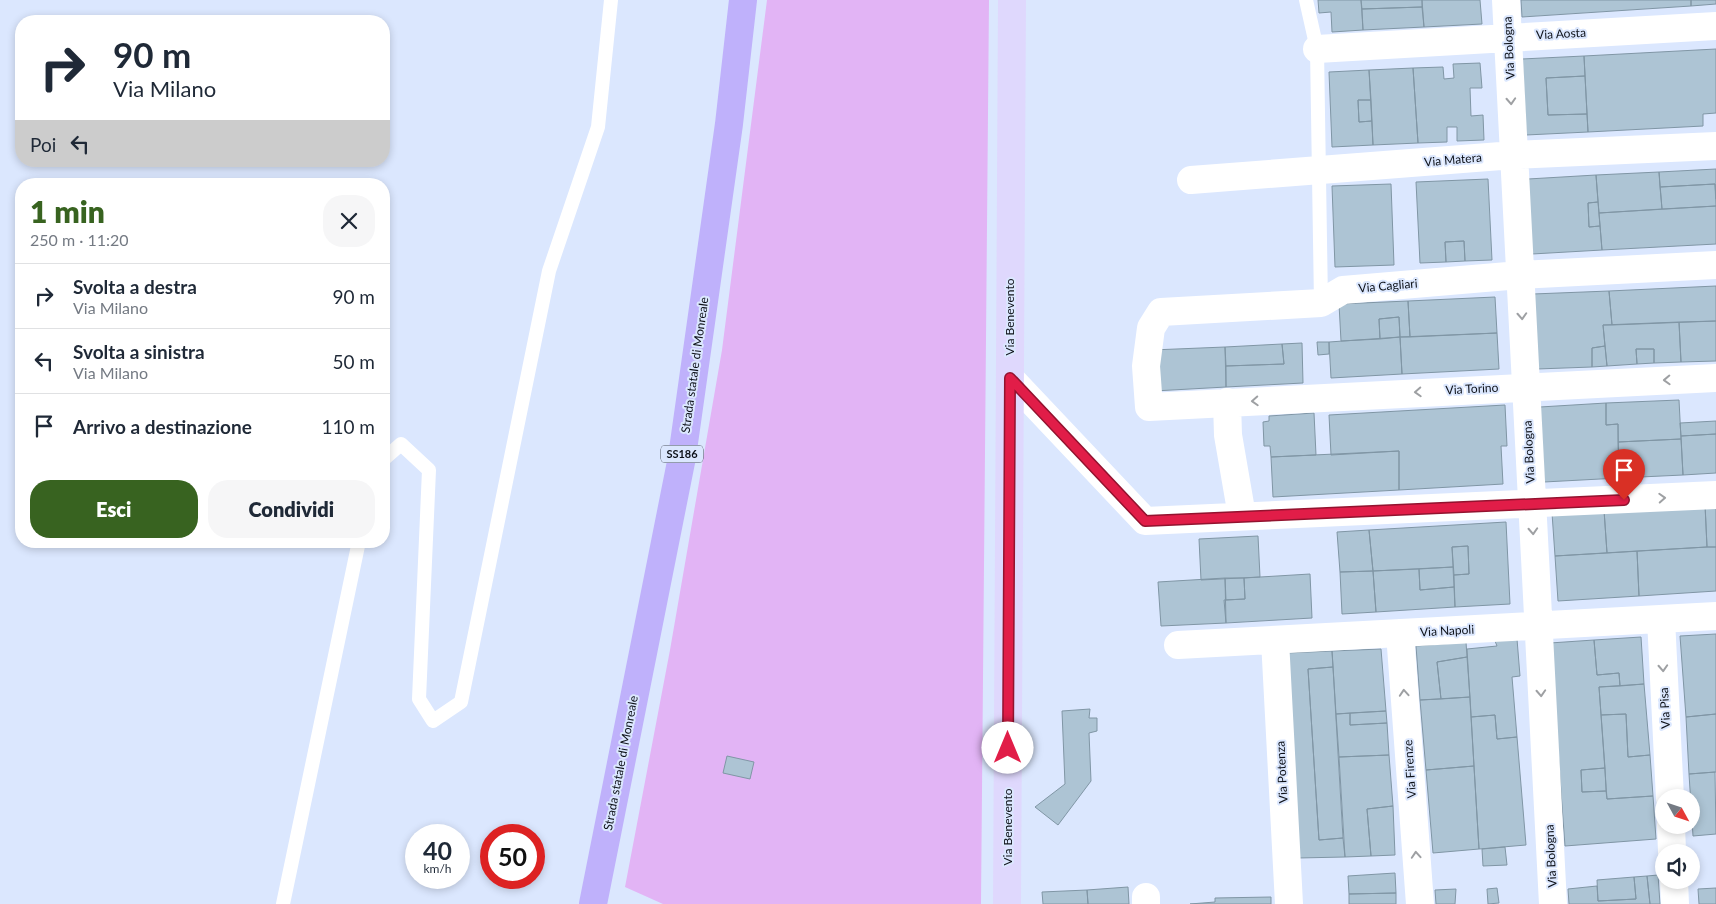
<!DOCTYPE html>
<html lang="it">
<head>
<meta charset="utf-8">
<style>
	:root { --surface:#fff; --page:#f6f6f7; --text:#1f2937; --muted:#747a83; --line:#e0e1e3; --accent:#386320 }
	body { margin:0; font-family:Lato,sans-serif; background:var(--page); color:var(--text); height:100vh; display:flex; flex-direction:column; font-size:19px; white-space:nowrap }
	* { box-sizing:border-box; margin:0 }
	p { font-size:16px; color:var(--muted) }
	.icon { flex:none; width:28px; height:28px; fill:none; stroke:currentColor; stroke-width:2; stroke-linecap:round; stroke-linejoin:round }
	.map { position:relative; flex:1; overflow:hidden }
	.panel { position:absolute; left:15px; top:178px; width:375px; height:370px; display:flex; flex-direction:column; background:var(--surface); border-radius:20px; box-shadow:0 2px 8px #0003 }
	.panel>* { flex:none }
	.guide { position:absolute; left:15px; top:15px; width:375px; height:152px; border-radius:20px; box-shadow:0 2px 8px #0003; background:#fff; color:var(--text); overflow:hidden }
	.needle { width:32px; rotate:130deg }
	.buttons { position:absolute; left:1655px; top:789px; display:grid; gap:10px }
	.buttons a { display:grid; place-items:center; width:45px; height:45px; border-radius:50%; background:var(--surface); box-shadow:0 2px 8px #0003; font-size:25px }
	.speed { position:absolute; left:405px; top:824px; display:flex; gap:10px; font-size:25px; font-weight:700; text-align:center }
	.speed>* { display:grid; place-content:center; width:65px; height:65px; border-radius:50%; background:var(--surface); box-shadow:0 2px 8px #0003; line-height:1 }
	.speed small { font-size:12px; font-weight:400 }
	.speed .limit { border:8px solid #d22; background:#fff; color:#111 }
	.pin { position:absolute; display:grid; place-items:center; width:42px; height:42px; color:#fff; margin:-51px -21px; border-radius:50% 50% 50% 0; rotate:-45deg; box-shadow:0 0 5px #0007 }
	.pin .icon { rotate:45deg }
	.me { position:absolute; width:55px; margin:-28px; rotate:0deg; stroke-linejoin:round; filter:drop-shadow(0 0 4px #0008) }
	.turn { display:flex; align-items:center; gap:18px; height:105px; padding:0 15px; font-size:22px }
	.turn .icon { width:65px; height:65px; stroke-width:2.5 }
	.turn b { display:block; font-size:35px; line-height:42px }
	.then { display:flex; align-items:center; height:48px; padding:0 15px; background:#0003; gap:10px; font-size:19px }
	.round { display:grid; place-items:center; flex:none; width:52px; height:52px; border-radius:20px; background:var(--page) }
	.summary { display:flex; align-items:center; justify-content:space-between; height:85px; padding:0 15px }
	h1 { font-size:30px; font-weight:800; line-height:38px; color:var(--accent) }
	.button { display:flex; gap:10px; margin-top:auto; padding:10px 15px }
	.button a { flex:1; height:58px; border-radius:20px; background:var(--accent); color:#fff; font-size:20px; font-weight:800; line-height:58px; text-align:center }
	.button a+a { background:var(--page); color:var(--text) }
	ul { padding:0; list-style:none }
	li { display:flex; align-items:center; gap:15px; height:65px; padding:0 15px; border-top:1px solid var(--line) }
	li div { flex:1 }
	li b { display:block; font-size:19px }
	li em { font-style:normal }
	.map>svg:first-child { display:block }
	.green { fill:#e2b4f5 }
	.building { fill:#adc4d4; stroke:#8096a5 }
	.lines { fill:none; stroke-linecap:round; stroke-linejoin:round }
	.lane { stroke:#fff; stroke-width:14 }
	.street { stroke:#fff; stroke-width:28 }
	.secondary { stroke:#dfd8fd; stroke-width:28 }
	.primary { stroke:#bfb1fb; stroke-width:28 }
	.oneway { stroke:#9ea0a3 }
	.route-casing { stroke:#92132f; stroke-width:12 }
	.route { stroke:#e11d48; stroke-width:9 }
	.labels { text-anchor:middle; stroke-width:4; stroke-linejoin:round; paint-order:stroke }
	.shield { fill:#dbe7fe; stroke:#4b515d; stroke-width:1 }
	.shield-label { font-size:11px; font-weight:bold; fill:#0d1118 }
	.street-label { font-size:12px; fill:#0d1118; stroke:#dbe7fe }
</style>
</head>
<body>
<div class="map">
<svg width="1716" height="904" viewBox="0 0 1716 904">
	<rect width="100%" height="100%" fill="#dbe7fe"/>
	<path class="green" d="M 767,0 L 989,0 L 981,904 L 663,904 L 625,887 L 670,650 L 722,350 Z"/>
	<path class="building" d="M 1318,0 L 1361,0 L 1363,30 L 1332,32 L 1331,12 L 1319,13 Z
		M 1361,0 L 1422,0 L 1422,7 L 1362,9 Z
		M 1422,0 L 1480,0 L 1482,24 L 1424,27 Z
		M 1521,0 L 1691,0 L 1691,6 L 1522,17 Z
		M 1691,0 L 1716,0 L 1716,4 L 1691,6 Z
		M 1422,7 L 1424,27 L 1363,30 L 1362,9 Z
		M 1716,49 L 1716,113 L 1703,114 L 1703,126 L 1588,132 L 1584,56 Z
		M 1584,56 L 1585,76 L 1546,78 L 1548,115 L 1587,114 L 1588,132 L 1526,135 L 1522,59 Z
		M 1480,63 L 1482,88 L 1470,88 L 1471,116 L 1483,115 L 1484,140 L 1457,141 L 1457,127 L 1447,127 L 1447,142 L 1418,143 L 1413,68 L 1443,67 L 1444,79 L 1454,78 L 1453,64 Z
		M 1413,68 L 1418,143 L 1373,145 L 1369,70 Z
		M 1369,70 L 1371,100 L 1358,100 L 1359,122 L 1372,121 L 1373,145 L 1332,147 L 1329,72 Z
		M 1585,76 L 1587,114 L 1548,115 L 1546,78 Z
		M 1358,100 L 1371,100 L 1372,121 L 1359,122 Z
		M 1716,169 L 1716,199 L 1715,184 L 1660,187 L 1659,172 Z
		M 1659,172 L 1662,209 L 1599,213 L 1596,175 Z
		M 1596,175 L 1598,202 L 1588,203 L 1589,227 L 1600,226 L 1602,250 L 1532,254 L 1528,179 Z
		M 1488,179 L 1492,260 L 1465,261 L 1464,241 L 1445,242 L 1446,262 L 1420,263 L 1416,182 Z
		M 1391,184 L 1394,265 L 1335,267 L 1332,186 Z
		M 1715,184 L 1716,206 L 1662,209 L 1660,187 Z
		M 1598,202 L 1600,226 L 1589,227 L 1588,203 Z
		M 1716,206 L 1716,244 L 1602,250 L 1599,213 Z
		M 1464,241 L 1465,261 L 1446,262 L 1445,242 Z
		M 1716,286 L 1716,321 L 1612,325 L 1609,291 Z
		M 1609,291 L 1612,325 L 1603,325 L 1605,346 L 1592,348 L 1592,367 L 1537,369 L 1533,294 Z
		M 1495,297 L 1497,333 L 1410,337 L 1408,301 Z
		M 1408,301 L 1410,337 L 1400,337 L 1399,317 L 1379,319 L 1380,339 L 1341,341 L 1339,304 Z
		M 1399,317 L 1400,337 L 1380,339 L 1379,319 Z
		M 1716,321 L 1716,361 L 1681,362 L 1679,322 Z
		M 1679,322 L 1681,362 L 1654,363 L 1654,349 L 1636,349 L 1637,364 L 1607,366 L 1603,325 Z
		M 1497,333 L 1499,369 L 1402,374 L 1400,337 Z
		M 1400,337 L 1402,374 L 1331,378 L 1329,342 Z
		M 1317,342 L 1329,342 L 1329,354 L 1318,355 Z
		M 1302,343 L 1303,383 L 1226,387 L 1226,366 L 1284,364 L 1282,344 Z
		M 1282,344 L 1284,364 L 1226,366 L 1225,347 Z
		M 1605,346 L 1607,366 L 1592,367 L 1592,348 Z
		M 1225,347 L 1226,387 L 1154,391 L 1152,350 Z
		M 1636,349 L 1654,349 L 1654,363 L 1637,364 Z
		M 1679,400 L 1681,439 L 1618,442 L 1618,424 L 1606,425 L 1606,403 Z
		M 1606,403 L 1606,425 L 1618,424 L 1619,478 L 1544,482 L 1540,407 Z
		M 1505,405 L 1507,446 L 1501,446 L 1503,484 L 1399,490 L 1399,451 L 1331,455 L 1329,415 Z
		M 1314,413 L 1316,455 L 1271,457 L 1270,446 L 1264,446 L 1263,422 L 1269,421 L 1269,416 Z
		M 1716,421 L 1716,434 L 1681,436 L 1680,423 Z
		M 1716,434 L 1716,473 L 1683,475 L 1681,436 Z
		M 1681,439 L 1683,475 L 1619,478 L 1618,442 Z
		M 1399,451 L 1399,490 L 1273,497 L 1271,457 Z
		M 1705,503 L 1707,547 L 1607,553 L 1604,510 Z
		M 1705,505 L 1716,505 L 1716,547 L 1707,547 Z
		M 1604,510 L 1607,553 L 1555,556 L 1552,513 Z
		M 1506,522 L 1510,604 L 1455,607 L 1454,575 L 1469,574 L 1468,546 L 1452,547 L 1453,567 L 1373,571 L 1369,530 Z
		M 1369,530 L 1373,571 L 1340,572 L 1337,532 Z
		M 1258,536 L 1260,577 L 1201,580 L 1199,539 Z
		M 1468,546 L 1469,574 L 1454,575 L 1452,547 Z
		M 1707,547 L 1716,547 L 1716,591 L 1639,596 L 1637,551 Z
		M 1637,551 L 1639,596 L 1558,601 L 1555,556 Z
		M 1453,567 L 1454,587 L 1420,590 L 1419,569 Z
		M 1419,569 L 1420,590 L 1454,587 L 1455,607 L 1376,612 L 1373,571 Z
		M 1373,571 L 1376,612 L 1342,614 L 1340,572 Z
		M 1310,574 L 1312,618 L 1226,623 L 1224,600 L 1245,599 L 1244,578 Z
		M 1225,578 L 1244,578 L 1245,599 L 1226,600 Z
		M 1225,578 L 1226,623 L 1161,626 L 1158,582 Z
		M 1716,634 L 1716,714 L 1686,717 L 1680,636 Z
		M 1641,637 L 1644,684 L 1620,686 L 1619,673 L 1597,675 L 1594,640 Z
		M 1517,639 L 1520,676 L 1512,677 L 1517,737 L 1497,739 L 1495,715 L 1471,717 L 1467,649 L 1497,646 L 1495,641 Z
		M 1594,640 L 1597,675 L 1619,673 L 1620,686 L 1599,687 L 1605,768 L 1581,770 L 1582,792 L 1606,791 L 1607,799 L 1653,796 L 1656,839 L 1565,846 L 1550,643 Z
		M 1466,642 L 1467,657 L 1437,662 L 1441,699 L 1420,700 L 1416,646 Z
		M 1381,649 L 1386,711 L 1336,714 L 1332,651 Z
		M 1332,651 L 1333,667 L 1308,669 L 1319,840 L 1343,838 L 1345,857 L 1298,858 L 1286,653 Z
		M 1467,657 L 1470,697 L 1441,699 L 1437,662 Z
		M 1333,667 L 1343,838 L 1319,840 L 1308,669 Z
		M 1644,684 L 1650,755 L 1628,757 L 1626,714 L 1601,715 L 1599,687 Z
		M 1470,697 L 1474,766 L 1426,770 L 1420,700 Z
		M 1090,709 L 1089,718 L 1097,718 L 1097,731 L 1089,733 L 1091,781 L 1058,825 L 1035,807 L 1065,784 L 1062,711 Z
		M 1386,711 L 1387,723 L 1350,725 L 1350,713 Z
		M 1350,713 L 1350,725 L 1387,723 L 1389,755 L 1339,757 L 1336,714 Z
		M 1626,714 L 1628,757 L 1650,755 L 1653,796 L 1607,799 L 1601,715 Z
		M 1716,714 L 1716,772 L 1689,774 L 1686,717 Z
		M 1495,715 L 1497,739 L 1517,737 L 1526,845 L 1479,849 L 1471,717 Z
		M 1389,755 L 1393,806 L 1367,809 L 1371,856 L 1345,857 L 1339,757 Z
		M 727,756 L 754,762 L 750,779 L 723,773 Z
		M 1474,766 L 1479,849 L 1433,853 L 1426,770 Z
		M 1605,768 L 1606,791 L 1582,792 L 1581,770 Z
		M 1715,772 L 1716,834 L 1693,836 L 1689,774 Z
		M 1393,806 L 1395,855 L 1371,856 L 1367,809 Z
		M 1505,847 L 1507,865 L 1483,866 L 1482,849 Z
		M 1395,873 L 1396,893 L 1349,894 L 1348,876 Z
		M 1658,875 L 1660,904 L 1650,904 L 1647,876 Z
		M 1647,876 L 1650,904 L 1569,904 L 1568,889 L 1597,886 L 1598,901 L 1636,899 L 1634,877 Z
		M 1634,877 L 1636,899 L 1598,901 L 1597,880 Z
		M 1128,887 L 1129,904 L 1088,904 L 1087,890 Z
		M 1497,888 L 1499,903 L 1488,904 L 1487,889 Z
		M 1716,888 L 1716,904 L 1699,904 L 1698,889 Z
		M 1456,889 L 1455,904 L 1436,904 L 1435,890 Z
		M 1087,890 L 1088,904 L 1043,904 L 1042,892 Z
		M 1396,893 L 1396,904 L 1349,904 L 1349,894 Z
		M 1271,897 L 1271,904 L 1190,904 L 1215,902 L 1215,898 Z"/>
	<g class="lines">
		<path class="lane" d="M 1306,0 L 1317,49 L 1321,303
			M 384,459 L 401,444 L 429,470 L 419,699 L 433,721 L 461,702 L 549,271 L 598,127 L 611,0
			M 283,904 L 359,541"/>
		<path class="street" d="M 1506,0 L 1553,904
			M 1317,49 L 1716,26
			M 1191,180 L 1514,155 L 1716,146
			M 1716,265 L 1520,275 L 1343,290 L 1321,303 L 1161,312 L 1151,328 L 1146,366 L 1149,407 L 1716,378
			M 1010,378 L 1145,521 L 1716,495
			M 1227,402 L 1228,435 L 1242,516
			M 1661,619 L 1670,798
			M 1400,633 L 1420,904
			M 1275,640 L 1289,904
			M 1178,645 L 1716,616
			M 1671,825 L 1672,852
			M 1674,880 L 1675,904
			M 1146,897 L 1146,904"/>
		<path class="secondary" d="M 1007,904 L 1012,0"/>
		<path class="primary" d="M 593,904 L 682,457 L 729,124 L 743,0"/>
	</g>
	<defs><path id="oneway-chevron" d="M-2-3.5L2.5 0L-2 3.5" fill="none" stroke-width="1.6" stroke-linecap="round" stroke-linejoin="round" transform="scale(1.25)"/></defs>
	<g class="oneway">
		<use href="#oneway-chevron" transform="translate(1511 101) rotate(87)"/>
		<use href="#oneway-chevron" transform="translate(1522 316) rotate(87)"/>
		<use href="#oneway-chevron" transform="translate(1667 380) rotate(178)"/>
		<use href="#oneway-chevron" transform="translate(1418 392) rotate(177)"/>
		<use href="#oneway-chevron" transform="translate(1255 401) rotate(177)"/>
		<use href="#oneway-chevron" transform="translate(1662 498) rotate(-3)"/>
		<use href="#oneway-chevron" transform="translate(1533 531) rotate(87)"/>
		<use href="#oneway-chevron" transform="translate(1663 668) rotate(87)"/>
		<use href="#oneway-chevron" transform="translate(1404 693) rotate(-94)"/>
		<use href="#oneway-chevron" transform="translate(1541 693) rotate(87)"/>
		<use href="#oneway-chevron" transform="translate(1416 855) rotate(-94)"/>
	</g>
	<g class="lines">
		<g class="route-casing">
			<path id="route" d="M 1008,748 L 1010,378 L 1145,521 L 1624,500"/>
		</g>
		<use href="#route" class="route"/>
	</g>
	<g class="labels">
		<rect class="shield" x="661" y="445.5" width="42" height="17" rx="4"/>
		<g class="shield-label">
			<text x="682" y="458">SS186</text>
		</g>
		<g class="street-label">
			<text transform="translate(1561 34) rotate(-3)" y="4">Via Aosta</text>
			<text transform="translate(1509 48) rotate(-93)" y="4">Via Bologna</text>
			<text transform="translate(1453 160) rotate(-5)" y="4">Via Matera</text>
			<text transform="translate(1388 286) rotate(-5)" y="4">Via Cagliari</text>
			<text transform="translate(1010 317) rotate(-90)" y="4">Via Benevento</text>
			<text transform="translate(695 365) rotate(-82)" y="4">Strada statale di Monreale</text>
			<text transform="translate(1472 389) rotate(-3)" y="4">Via Torino</text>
			<text transform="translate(1529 452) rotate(-93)" y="4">Via Bologna</text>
			<text transform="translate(1447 631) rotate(-3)" y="4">Via Napoli</text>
			<text transform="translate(1665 708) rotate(-93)" y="4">Via Pisa</text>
			<text transform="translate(621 763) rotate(-79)" y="4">Strada statale di Monreale</text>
			<text transform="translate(1410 769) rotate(-94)" y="4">Via Firenze</text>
			<text transform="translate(1282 772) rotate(-93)" y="4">Via Potenza</text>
			<text transform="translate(1008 827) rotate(-90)" y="4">Via Benevento</text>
			<text transform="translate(1551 856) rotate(-93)" y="4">Via Bologna</text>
		</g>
	</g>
</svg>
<div class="buttons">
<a><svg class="needle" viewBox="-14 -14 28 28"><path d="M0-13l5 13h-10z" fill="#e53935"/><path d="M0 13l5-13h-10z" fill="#747a83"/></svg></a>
<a><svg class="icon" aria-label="sound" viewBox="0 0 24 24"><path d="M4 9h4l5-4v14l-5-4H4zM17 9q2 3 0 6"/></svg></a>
</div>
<div class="speed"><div>40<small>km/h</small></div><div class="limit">50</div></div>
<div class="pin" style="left:1624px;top:500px;background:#d93025"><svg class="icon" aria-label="arrive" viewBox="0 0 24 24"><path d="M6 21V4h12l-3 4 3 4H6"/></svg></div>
<svg class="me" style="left:1008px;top:748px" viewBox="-20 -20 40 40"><circle r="19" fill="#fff"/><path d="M0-13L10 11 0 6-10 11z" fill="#e11d48"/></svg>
<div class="guide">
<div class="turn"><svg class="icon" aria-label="right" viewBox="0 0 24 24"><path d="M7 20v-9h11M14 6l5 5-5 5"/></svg><div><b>90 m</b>Via Milano</div></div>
<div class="then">Poi<svg class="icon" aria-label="left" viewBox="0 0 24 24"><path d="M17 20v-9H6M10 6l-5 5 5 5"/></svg></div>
</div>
<section class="panel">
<div class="summary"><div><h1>1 min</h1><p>250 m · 11:20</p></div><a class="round"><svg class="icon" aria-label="close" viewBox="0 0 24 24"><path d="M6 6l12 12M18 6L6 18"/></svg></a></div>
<ul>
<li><svg class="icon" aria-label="right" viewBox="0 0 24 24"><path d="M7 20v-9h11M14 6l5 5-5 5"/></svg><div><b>Svolta a destra</b><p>Via Milano</p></div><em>90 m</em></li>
<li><svg class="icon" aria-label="left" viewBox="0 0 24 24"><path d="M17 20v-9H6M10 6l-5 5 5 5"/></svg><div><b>Svolta a sinistra</b><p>Via Milano</p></div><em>50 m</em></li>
<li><svg class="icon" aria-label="arrive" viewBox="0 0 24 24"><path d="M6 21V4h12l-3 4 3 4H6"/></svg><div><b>Arrivo a destinazione</b></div><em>110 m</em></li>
</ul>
<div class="button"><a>Esci</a><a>Condividi</a></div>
</section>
</div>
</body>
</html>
